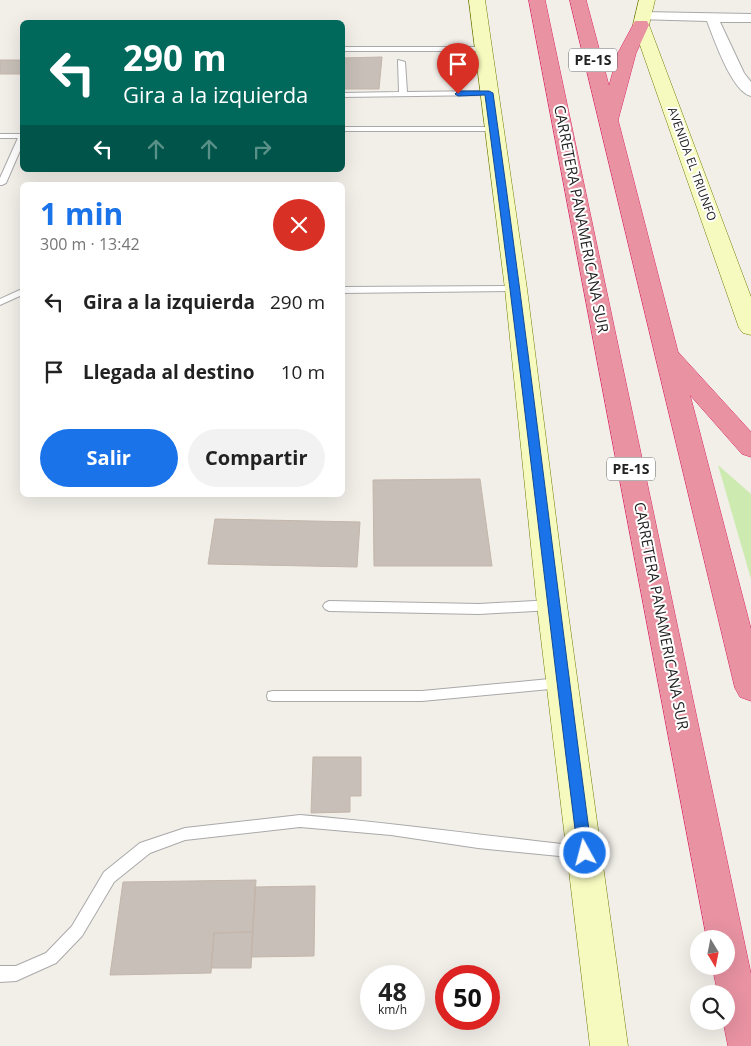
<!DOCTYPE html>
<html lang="es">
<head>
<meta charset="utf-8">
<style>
	:root { --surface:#fff; --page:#f2f2f2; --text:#222; --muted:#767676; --accent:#1a73e8 }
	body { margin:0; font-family:"Open Sans",sans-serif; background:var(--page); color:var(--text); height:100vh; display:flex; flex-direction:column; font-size:19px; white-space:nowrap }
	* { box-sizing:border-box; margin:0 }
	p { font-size:16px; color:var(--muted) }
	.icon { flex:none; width:28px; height:28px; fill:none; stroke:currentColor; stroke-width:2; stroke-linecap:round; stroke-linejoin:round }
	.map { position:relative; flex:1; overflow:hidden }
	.details { position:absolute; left:20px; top:182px; width:325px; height:315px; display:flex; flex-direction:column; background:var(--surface); border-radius:8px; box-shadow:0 5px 20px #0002 }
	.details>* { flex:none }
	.hud { position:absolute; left:20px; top:20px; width:325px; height:152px; border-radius:8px; box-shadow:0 5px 20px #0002; background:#00695c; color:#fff; overflow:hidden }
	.needle { width:32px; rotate:170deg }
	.tools { position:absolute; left:690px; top:930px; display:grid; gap:10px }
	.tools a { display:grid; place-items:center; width:45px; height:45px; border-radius:50%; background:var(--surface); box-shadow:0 5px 20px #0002; font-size:25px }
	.speed { position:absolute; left:360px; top:965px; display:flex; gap:10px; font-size:25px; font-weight:700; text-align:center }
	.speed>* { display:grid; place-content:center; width:65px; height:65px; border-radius:50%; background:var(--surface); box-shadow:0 5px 20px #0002; line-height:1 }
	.speed small { font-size:12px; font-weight:400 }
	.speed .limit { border:8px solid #d22; background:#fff; color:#111 }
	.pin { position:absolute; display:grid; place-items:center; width:42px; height:42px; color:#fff; margin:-51px -21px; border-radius:50% 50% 50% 0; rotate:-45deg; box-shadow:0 0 5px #0007 }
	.pin .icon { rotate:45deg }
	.me { position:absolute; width:55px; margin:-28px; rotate:353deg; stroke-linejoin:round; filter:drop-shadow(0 0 4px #0008) }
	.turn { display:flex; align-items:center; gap:18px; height:105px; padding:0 20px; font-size:22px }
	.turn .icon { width:65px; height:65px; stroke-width:2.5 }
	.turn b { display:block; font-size:35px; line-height:42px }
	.lanes { display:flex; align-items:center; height:48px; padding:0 20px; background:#0003; justify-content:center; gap:25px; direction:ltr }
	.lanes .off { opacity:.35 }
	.round { display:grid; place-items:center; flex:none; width:52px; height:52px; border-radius:26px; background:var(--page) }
	.overview { display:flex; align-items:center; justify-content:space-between; height:85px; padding:0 20px }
	h1 { font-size:30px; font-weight:700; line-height:38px; color:var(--accent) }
	.action { display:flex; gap:10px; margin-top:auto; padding:10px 20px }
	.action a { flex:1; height:58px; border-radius:30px; background:var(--accent); color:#fff; font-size:20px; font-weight:700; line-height:58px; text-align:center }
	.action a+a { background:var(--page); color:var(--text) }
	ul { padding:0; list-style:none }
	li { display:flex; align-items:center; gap:15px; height:70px; padding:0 20px }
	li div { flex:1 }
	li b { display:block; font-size:19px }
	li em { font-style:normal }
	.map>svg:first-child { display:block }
	.grass { fill:#cdebb0 }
	.building { fill:#c7bfb8; stroke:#c4b6ab }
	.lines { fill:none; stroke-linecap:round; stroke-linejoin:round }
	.service-casing { stroke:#a9a9a9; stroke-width:2 }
	.minor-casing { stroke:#a9a9a9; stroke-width:2 }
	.secondary-casing { stroke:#707d05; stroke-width:1 }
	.motorway-casing { stroke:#dc2a67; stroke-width:1 }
	.service { fill:#fff; fill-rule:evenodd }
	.minor { fill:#fff; fill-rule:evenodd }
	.secondary { fill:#f7fabf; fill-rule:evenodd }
	.motorway { fill:#e892a2; fill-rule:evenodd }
	.route { fill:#1a73e8; stroke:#114b97 }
	.labels { text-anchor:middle; stroke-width:4; stroke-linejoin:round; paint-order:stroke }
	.far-street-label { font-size:12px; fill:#222; stroke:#fff }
	.shield { fill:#fff; stroke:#646464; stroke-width:1 }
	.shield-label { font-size:14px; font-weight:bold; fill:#222 }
	.street-label { font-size:15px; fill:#222; stroke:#fff }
</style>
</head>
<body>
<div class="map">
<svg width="751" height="1046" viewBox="0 0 751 1046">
	<rect width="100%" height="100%" fill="#f2efe9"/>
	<path class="grass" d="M 718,465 L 751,494 L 751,579 Z"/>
	<path class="building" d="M 382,57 L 379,89 L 342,89 L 342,58 Z
		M 0,60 L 22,60 L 22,74 L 0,74 Z
		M 480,479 L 492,566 L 374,566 L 373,480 Z
		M 215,519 L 360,522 L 357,567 L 208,564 Z
		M 313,757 L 361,757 L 361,796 L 350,796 L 350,812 L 311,813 Z
		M 256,880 L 253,932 L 214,933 L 211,973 L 110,975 L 123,882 Z
		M 315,886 L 314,956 L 251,957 L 255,887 Z
		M 253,932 L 251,968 L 211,968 L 214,933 Z"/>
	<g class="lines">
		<g class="service-casing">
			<path id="service" d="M 342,47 L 484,47 L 488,49 L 484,51 L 342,51 Z
				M 398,60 L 405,62 L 407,92 L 489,91 L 493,93 L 489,95 L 342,97 L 342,93 L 399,92 Z
				M 342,127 L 493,127 L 497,129 L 493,131 L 342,131 Z
				M 0,134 L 22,134 L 22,146 L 6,183 L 2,185 L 0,185 L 0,178 L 18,138 L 0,138 Z
				M 516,286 L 519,287 L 519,291 L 342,293 L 342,287 Z
				M 22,289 L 22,295 L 0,305 L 0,299 Z
				M 552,600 L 556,602 L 558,605 L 556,608 L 552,610 L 479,614 L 329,611 L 325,609 L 323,606 L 325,603 L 329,601 L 479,604 Z
				M 560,678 L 564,679 L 566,683 L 564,687 L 560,688 L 422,701 L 273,701 L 268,700 L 267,696 L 268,692 L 273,691 L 422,691 Z
				M 300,815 C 394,823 486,836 580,846 L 585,847 L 587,852 L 585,857 L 580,858 L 478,848 L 391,835 L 300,827 L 185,840 L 150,853 L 114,882 L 82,936 L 56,963 L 16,981 L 0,982 L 0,966 L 16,966 L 46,953 L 72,926 L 104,872 L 140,843 L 185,828 Z"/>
		</g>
		<g class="minor-casing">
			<path id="minor" d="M 642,12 L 751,14 L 751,22 L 720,22 L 744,73 L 751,82 L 751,96 C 732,92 714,39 707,21 L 637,19 L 635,16 Z"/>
		</g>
		<g class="secondary-casing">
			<path id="secondary" d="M 469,0 L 485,0 L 527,289 L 567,605 L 628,1046 L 590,1046 L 537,605 L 505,289 Z
				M 639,0 L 655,0 L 649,25 L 751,297 L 751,335 L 743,333 L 739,328 L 633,25 Z"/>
		</g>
		<g class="motorway-casing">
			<path id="motorway" d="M 529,0 L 545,0 L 751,974 L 751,1046 L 728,1046 L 723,1021 L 726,1021 L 726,994 L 718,994 L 712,966 L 726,966 L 726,939 L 707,939 Z
				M 570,0 L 586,0 L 609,86 L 618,53 L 633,25 L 635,21 L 647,21 L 649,25 L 636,53 L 618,120 L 678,352 L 751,432 L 751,457 L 742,454 L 690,395 L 751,629 L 751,701 L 740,697 L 735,688 Z"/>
		</g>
		<use href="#service" class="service"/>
		<use href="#minor" class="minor"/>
		<use href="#secondary" class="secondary"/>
		<use href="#motorway" class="motorway"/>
	</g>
	<path class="route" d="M 489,91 L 493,93 C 529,346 558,600 592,853 L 590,857 L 585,859 L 580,857 L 578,853 C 546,600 519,347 485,95 L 458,96 L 455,94 L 458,91 Z"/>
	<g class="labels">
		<g class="far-street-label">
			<text transform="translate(692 164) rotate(70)" y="4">AVENIDA EL TRIUNFO</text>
		</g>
		<g class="shield">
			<rect x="569" y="48.5" width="48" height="23" rx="4"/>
			<rect x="607" y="457.5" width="48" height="23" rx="4"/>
		</g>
		<g class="shield-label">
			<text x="593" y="65">PE-1S</text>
			<text x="631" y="474">PE-1S</text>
		</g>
		<g class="street-label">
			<text transform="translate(581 219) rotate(79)" y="5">CARRETERA PANAMERICANA SUR</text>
			<text transform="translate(661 616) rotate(79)" y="5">CARRETERA PANAMERICANA SUR</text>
		</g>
	</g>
</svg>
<div class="tools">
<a><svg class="needle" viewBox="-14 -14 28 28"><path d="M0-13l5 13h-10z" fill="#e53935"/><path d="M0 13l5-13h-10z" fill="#767676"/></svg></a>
<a><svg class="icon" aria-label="search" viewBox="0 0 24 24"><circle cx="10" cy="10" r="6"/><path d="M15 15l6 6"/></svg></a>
</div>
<div class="speed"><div>48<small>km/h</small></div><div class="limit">50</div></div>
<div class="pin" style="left:458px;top:94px;background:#d93025"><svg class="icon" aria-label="arrive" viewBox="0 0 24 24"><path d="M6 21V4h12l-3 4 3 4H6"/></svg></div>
<svg class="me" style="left:585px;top:853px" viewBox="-20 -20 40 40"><circle r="17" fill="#1a73e8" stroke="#fff" stroke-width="3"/><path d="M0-11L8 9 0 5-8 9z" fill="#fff"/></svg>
<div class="hud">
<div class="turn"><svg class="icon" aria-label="left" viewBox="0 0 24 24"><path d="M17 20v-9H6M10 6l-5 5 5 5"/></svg><div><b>290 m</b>Gira a la izquierda</div></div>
<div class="lanes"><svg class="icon" aria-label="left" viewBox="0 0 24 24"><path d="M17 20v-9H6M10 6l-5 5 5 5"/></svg><svg class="icon off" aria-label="ahead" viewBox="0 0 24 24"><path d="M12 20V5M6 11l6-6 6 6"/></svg><svg class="icon off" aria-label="ahead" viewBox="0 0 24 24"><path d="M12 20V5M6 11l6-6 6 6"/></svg><svg class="icon off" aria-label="right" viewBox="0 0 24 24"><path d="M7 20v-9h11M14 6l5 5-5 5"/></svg></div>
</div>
<section class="details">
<div class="overview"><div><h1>1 min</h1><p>300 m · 13:42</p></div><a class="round" style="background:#d93025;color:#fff"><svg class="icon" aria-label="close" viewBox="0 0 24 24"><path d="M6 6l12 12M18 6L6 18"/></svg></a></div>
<ul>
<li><svg class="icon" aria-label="left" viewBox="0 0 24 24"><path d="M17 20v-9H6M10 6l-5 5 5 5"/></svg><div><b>Gira a la izquierda</b></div><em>290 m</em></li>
<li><svg class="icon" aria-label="arrive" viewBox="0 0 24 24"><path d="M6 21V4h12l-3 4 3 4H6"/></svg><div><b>Llegada al destino</b></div><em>10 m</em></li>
</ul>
<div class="action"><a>Salir</a><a>Compartir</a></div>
</section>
</div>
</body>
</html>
